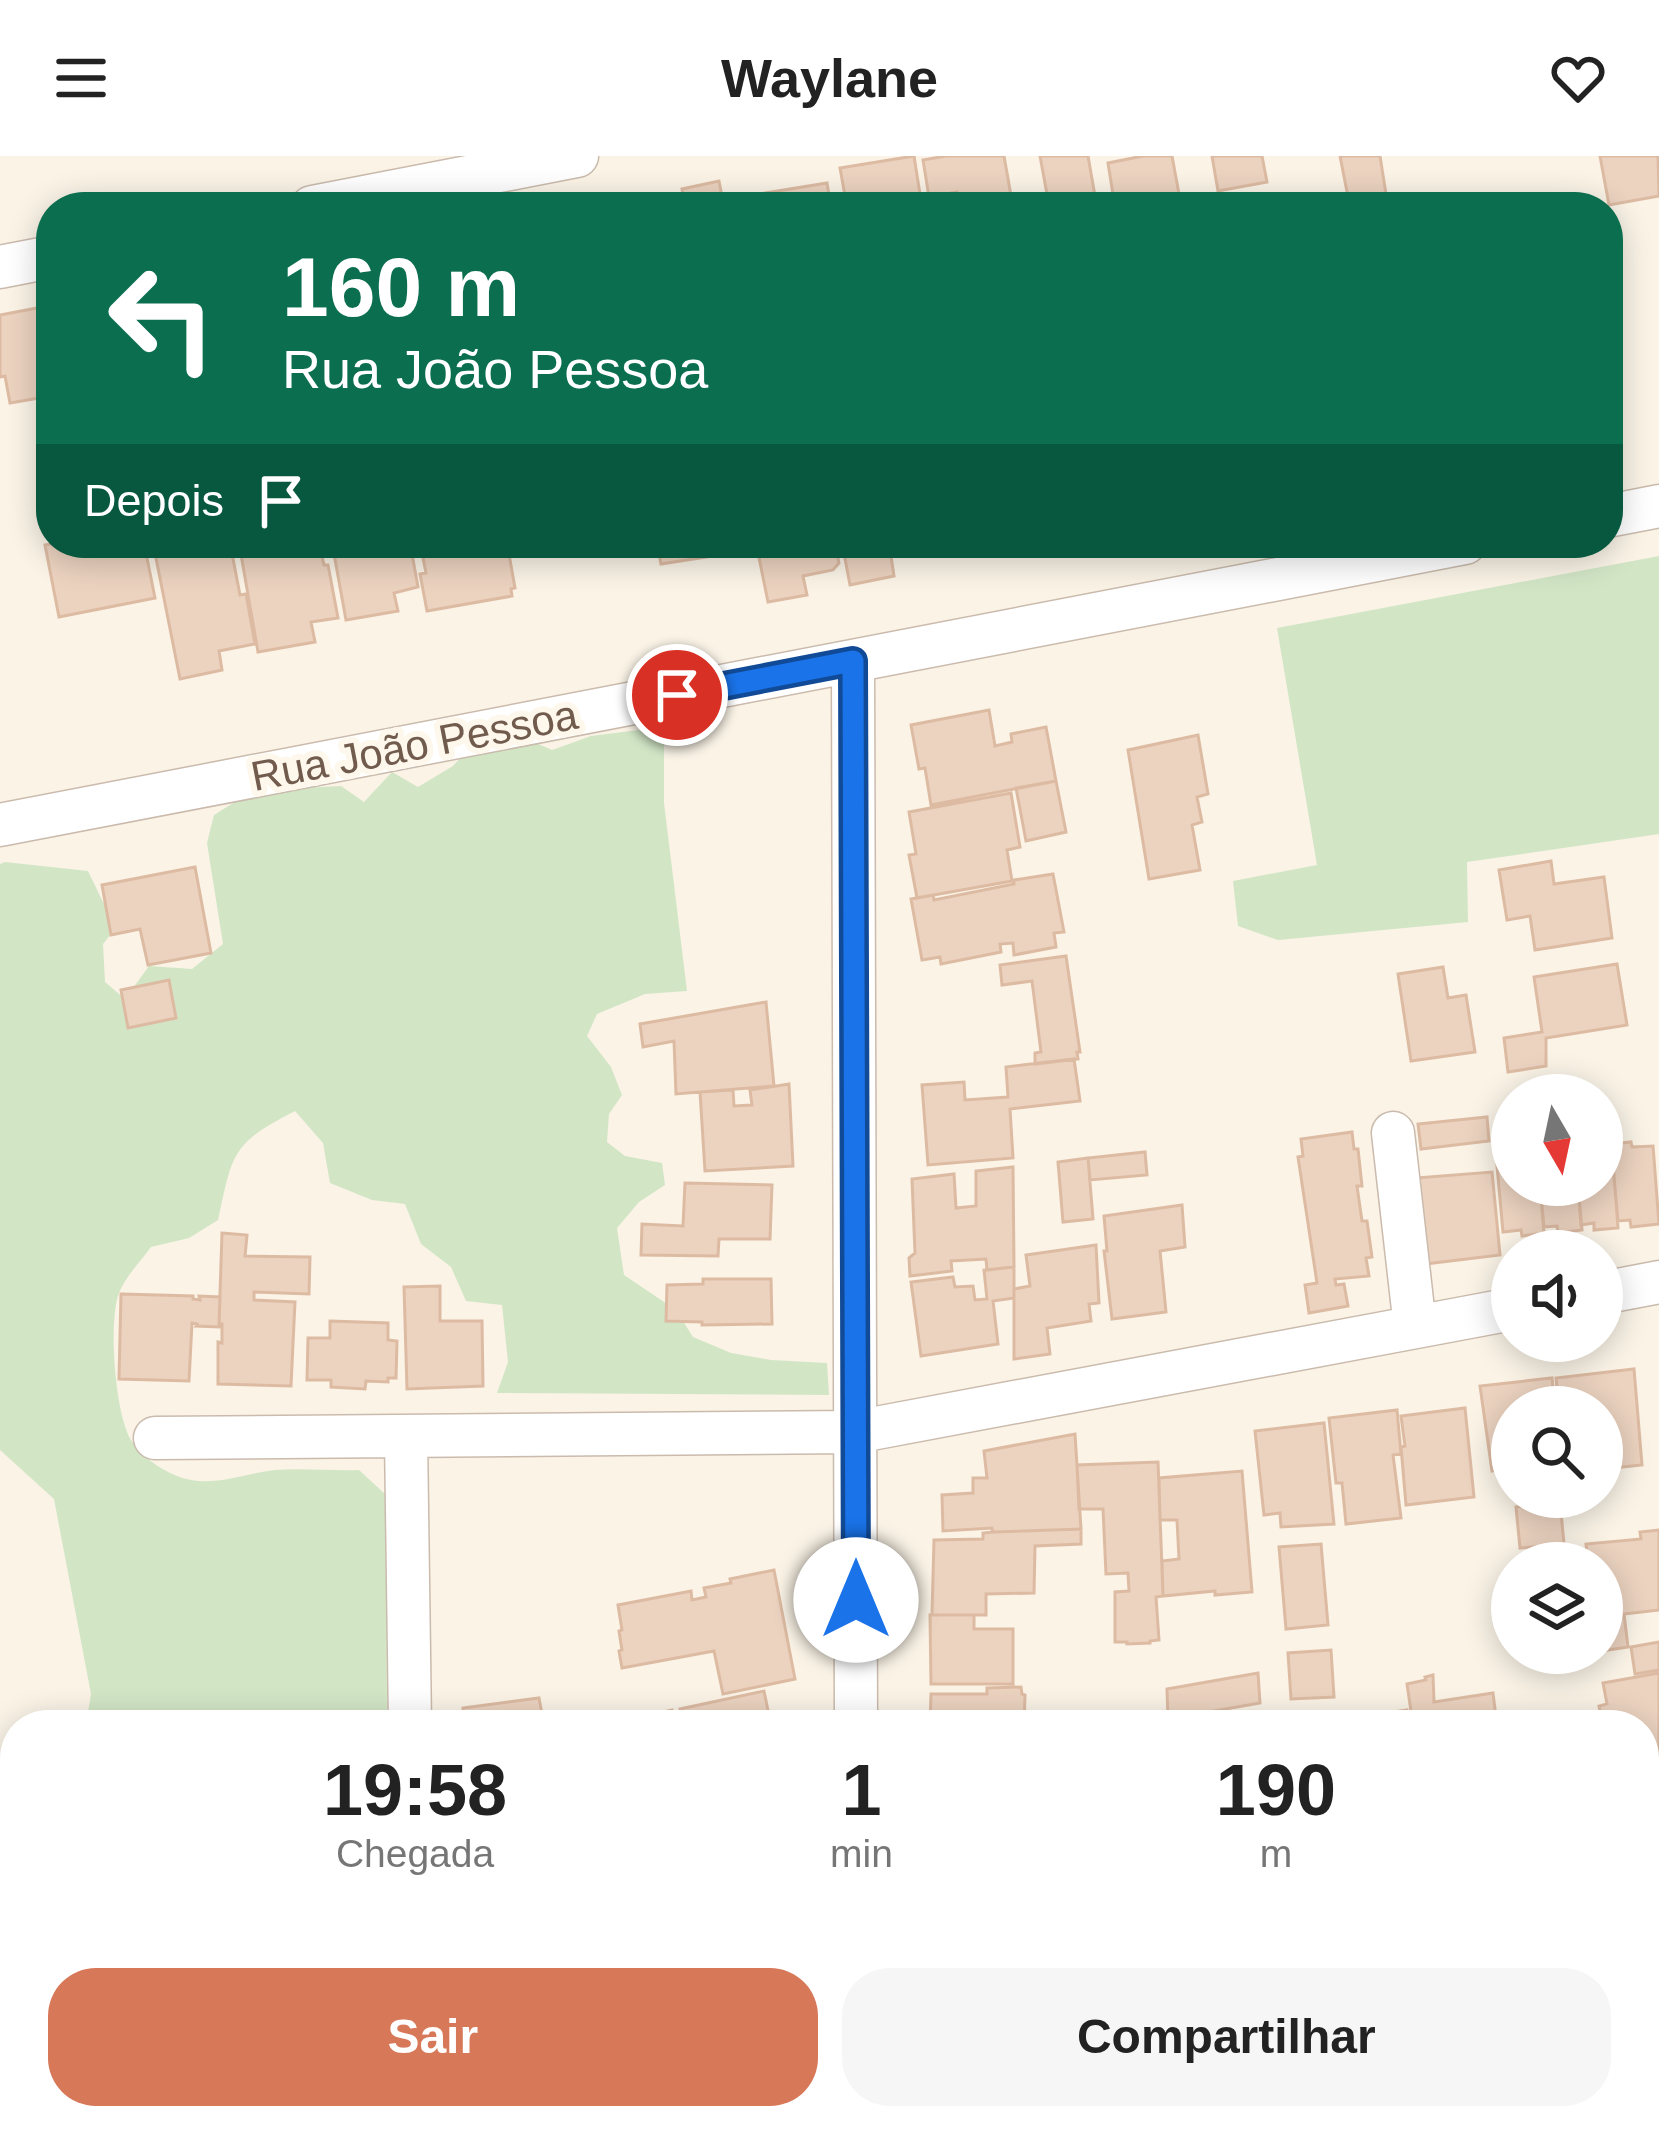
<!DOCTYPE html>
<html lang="pt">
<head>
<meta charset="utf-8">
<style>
	:root { --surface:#fff; --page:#f6f6f6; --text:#222; --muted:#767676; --accent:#d77858 }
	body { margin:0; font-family:Helvetica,sans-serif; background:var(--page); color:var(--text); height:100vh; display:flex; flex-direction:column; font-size:45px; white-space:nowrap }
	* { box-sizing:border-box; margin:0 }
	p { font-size:39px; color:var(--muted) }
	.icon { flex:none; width:66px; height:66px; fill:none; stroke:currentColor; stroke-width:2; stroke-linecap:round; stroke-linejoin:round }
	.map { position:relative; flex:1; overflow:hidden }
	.details { position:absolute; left:0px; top:1554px; width:1659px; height:420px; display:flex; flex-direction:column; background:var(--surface); border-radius:48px 48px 0 0; box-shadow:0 6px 30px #0003 }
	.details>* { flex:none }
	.banner { position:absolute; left:36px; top:36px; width:1587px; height:366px; border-radius:48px; box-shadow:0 6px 30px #0003; background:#0b6e4f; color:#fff; overflow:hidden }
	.needle { width:78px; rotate:171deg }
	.controls { position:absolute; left:1491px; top:918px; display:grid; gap:24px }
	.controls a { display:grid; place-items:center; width:132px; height:132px; border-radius:50%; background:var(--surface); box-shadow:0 6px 30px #0003; font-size:60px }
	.pin { position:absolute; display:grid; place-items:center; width:102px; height:102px; color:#fff; margin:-51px; border:6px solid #fff; border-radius:50%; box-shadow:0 3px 12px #0007 }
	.me { position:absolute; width:132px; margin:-66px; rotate:0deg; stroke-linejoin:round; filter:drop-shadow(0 0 9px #0008) }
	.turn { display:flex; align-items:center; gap:42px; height:252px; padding:0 48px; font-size:54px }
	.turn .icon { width:156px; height:156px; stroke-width:2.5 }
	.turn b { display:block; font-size:84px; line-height:102px }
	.then { display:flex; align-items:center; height:114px; padding:0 48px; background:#0003; gap:24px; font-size:45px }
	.eta { display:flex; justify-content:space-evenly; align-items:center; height:204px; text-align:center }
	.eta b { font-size:72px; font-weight:700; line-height:84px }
	.primary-button { display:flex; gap:24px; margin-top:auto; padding:24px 48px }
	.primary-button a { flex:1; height:138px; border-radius:48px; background:var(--accent); color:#fff; font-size:48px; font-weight:700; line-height:138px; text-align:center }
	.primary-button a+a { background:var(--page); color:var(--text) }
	header { display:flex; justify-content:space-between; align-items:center; height:156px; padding:0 48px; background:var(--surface); font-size:54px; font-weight:700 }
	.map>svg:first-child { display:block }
	.green { fill:#d2e6c6 }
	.building { fill:#ecd3c0; stroke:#ddbba3; stroke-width:3 }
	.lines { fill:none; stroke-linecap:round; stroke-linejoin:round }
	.service-casing { stroke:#cabbad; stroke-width:24 }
	.minor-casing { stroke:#cabbad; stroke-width:45 }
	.service { stroke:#fff; stroke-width:21 }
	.minor { stroke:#fff; stroke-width:42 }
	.route-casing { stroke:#114b97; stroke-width:30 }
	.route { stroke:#1a73e8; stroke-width:21 }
	.labels { text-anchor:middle; stroke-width:12; stroke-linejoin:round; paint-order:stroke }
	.street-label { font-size:42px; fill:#705b4d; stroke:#fdf7ec }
</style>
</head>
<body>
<header><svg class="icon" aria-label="menu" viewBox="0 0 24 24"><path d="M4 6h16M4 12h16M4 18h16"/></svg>Waylane<svg class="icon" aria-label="heart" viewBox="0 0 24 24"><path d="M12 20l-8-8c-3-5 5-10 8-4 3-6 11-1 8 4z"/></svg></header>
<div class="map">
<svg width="1659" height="1974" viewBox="0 0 1659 1974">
	<rect width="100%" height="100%" fill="#faf3e6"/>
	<path class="green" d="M 1659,400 L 1659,678 L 1467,706 L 1468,766 L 1278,784 L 1238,770 L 1233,725 L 1317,709 L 1277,472 Z
		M 639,574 L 664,585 L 664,647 L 687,835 L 645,838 L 597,858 L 587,880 L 611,911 L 622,939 L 609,958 L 607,986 L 625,1000 L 662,1007 L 665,1029 L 639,1046 L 617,1072 L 624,1119 L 676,1154 L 693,1181 L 731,1197 L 771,1204 L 827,1207 L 829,1239 L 497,1237 L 508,1206 L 502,1149 L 466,1145 L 451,1111 L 421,1088 L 405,1048 L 372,1044 L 330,1027 L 323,987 L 295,955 C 231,988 233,996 218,1064 L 189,1082 L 151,1091 C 141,1105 125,1121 119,1137 C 108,1165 115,1258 131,1284 C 143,1303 169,1320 191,1324 C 218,1329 248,1317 275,1314 C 302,1312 331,1315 359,1314 L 386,1339 L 387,1569 L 86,1569 L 91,1538 L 54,1343 L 0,1294 L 0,708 L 5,706 L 88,715 L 103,746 L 127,758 L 103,788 L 105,826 L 125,843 L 149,810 L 192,813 L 223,788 L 207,687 L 214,659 L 238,644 L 301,632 L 341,630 L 364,646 L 392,616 L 418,631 L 453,610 L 481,579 L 513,577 L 552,594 L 591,580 Z"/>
	<path class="building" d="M 914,0 L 922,51 L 847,51 L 840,12 Z
		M 946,0 L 1004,0 L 1013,51 L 959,51 L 957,36 L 929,41 L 923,4 Z
		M 1040,0 L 1088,0 L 1095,40 L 1049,49 Z
		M 1143,0 L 1172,0 L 1181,49 L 1115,51 L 1108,7 Z
		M 1212,0 L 1262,0 L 1267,26 L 1218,35 Z
		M 1340,0 L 1380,0 L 1388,51 L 1350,51 Z
		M 1600,0 L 1658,0 L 1659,40 L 1609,49 Z
		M 719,25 L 724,51 L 659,51 L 658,44 L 683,39 L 682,33 Z
		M 827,27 L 831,51 L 767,51 L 765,37 Z
		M 42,151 L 51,206 L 51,240 L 10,247 L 5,220 L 0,221 L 0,159 Z
		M 57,387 L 144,387 L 155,442 L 59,461 L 45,389 Z
		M 153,387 L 230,387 L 240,439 L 246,438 L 255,488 L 219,495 L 222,514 L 180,523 Z
		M 239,387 L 319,387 L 324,409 L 328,409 L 338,462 L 311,466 L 315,486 L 258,496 Z
		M 332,387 L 410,387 L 418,431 L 394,437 L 398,455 L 346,464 Z
		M 420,387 L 507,387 L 515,432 L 511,433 L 512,440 L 427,455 L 420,418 L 426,417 Z
		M 657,387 L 749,387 L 749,388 L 744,389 L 745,395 L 661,408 Z
		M 756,387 L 835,387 L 839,407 L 833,414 L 803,420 L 807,439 L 768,446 Z
		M 842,387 L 889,387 L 894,420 L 850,429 Z
		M 989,554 L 995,590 L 1012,586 L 1011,578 L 1046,571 L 1056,625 L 931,649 L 925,612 L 919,613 L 911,569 Z
		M 1198,579 L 1208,638 L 1197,641 L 1202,666 L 1192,669 L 1200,714 L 1149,723 L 1128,594 Z
		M 1056,625 L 1066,676 L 1026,685 L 1016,632 Z
		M 1011,637 L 1020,691 L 1007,694 L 1012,725 L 917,742 L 909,699 L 916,698 L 909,656 Z
		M 1551,705 L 1554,728 L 1604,721 L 1612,782 L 1535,794 L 1530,760 L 1507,764 L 1499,714 Z
		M 195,711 L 211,797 L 148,809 L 140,773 L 111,779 L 102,729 Z
		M 1053,718 L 1064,776 L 1054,777 L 1056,791 L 1014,799 L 1013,787 L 1000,788 L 1001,796 L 941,808 L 940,801 L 922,804 L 911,743 L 933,739 L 934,744 L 1014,728 L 1014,724 Z
		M 1066,800 L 1080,896 L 1077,896 L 1078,903 L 1035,908 L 1035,897 L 1041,896 L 1032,825 L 1002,829 L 1000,809 Z
		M 1617,808 L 1627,869 L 1546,882 L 1546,910 L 1508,916 L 1504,882 L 1542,876 L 1534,821 Z
		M 1443,811 L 1448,842 L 1466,839 L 1475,896 L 1411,905 L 1398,818 Z
		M 169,824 L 176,862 L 128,872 L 121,834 Z
		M 766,846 L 774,930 L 676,938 L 674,885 L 643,891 L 640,868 Z
		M 1074,903 L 1080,945 L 1010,953 L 1013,1002 L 928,1009 L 922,929 L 964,926 L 965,944 L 1008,941 L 1006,911 Z
		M 789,928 L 793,1010 L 705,1015 L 700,936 L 733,934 L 734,950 L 752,949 L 750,934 Z
		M 1487,961 L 1489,985 L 1421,993 L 1418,968 Z
		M 1352,976 L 1354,993 L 1358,993 L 1362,1030 L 1357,1030 L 1362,1065 L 1367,1065 L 1372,1101 L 1366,1102 L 1369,1120 L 1335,1123 L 1336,1129 L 1344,1128 L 1348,1150 L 1309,1157 L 1305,1129 L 1317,1127 L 1298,1001 L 1303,1000 L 1301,983 Z
		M 1631,986 L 1632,991 L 1653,990 L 1659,1068 L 1631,1071 L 1630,1064 L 1618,1065 L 1611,988 Z
		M 1602,993 L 1612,993 L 1618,1072 L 1594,1074 L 1594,1067 L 1581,1069 L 1578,1029 L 1602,1029 Z
		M 1145,996 L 1147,1019 L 1090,1024 L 1088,1002 Z
		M 1512,998 L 1512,1029 L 1540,1029 L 1544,1077 L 1522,1080 L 1521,1074 L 1503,1076 L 1496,999 Z
		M 1088,1002 L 1093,1063 L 1063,1066 L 1058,1006 Z
		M 1013,1011 L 1014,1111 L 987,1114 L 986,1103 L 951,1105 L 952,1115 L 910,1120 L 909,1102 L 915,1097 L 912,1023 L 954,1018 L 956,1052 L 976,1050 L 976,1015 Z
		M 1492,1016 L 1500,1099 L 1425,1108 L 1415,1022 Z
		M 685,1027 L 772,1029 L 770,1083 L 719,1083 L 718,1100 L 641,1099 L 642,1068 L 683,1070 Z
		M 1540,1029 L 1578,1029 L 1582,1074 L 1558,1077 L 1557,1070 L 1544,1071 Z
		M 1182,1049 L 1185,1091 L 1160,1095 L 1166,1156 L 1112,1163 L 1104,1095 L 1107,1095 L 1104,1060 Z
		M 222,1077 L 247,1079 L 245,1100 L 310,1101 L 309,1138 L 254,1136 L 254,1144 L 295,1146 L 291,1230 L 218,1228 L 218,1186 L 222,1187 L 222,1168 L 219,1168 Z
		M 1096,1089 L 1099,1147 L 1089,1148 L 1091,1165 L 1047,1172 L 1050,1198 L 1014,1203 L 1014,1133 L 1030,1130 L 1026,1099 Z
		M 1014,1111 L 1014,1142 L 993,1145 L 998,1188 L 921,1200 L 911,1126 L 953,1121 L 955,1131 L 973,1130 L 975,1144 L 987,1143 L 984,1114 Z
		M 703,1123 L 771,1123 L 772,1168 L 702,1169 L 702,1166 L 666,1165 L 667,1129 L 703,1128 Z
		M 440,1130 L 440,1165 L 482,1165 L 483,1230 L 407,1233 L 404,1131 Z
		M 121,1138 L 193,1140 L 193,1143 L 200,1144 L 199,1140 L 220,1141 L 219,1171 L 196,1170 L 197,1168 L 192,1167 L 189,1225 L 119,1223 Z
		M 330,1165 L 388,1167 L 388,1184 L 397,1185 L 396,1222 L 388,1222 L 388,1226 L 366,1225 L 365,1233 L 331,1231 L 331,1224 L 307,1224 L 308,1182 L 330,1182 Z
		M 1634,1213 L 1642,1309 L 1603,1313 L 1602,1251 L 1559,1251 L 1556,1222 Z
		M 1552,1222 L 1555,1251 L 1512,1251 L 1512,1312 L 1492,1315 L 1480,1230 Z
		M 1465,1252 L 1474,1341 L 1406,1349 L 1401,1291 L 1405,1290 L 1401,1260 Z
		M 1397,1254 L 1401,1298 L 1393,1299 L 1401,1362 L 1346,1368 L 1342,1327 L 1336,1327 L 1329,1262 Z
		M 1324,1267 L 1334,1368 L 1281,1371 L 1280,1357 L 1264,1359 L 1255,1275 Z
		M 1075,1278 L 1081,1373 L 993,1376 L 992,1372 L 943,1375 L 942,1339 L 973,1337 L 973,1322 L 987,1322 L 984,1295 Z
		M 1158,1306 L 1163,1440 L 1156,1441 L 1159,1484 L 1150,1485 L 1150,1487 L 1127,1488 L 1127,1486 L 1115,1486 L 1115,1436 L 1129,1435 L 1128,1417 L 1106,1418 L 1103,1353 L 1079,1353 L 1077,1309 Z
		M 1242,1315 L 1252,1436 L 1215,1439 L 1215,1435 L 1163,1440 L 1162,1405 L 1179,1403 L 1177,1364 L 1160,1364 L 1159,1322 Z
		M 1560,1346 L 1564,1388 L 1520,1392 L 1516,1351 Z
		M 1081,1373 L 1081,1388 L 1035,1390 L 1034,1437 L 986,1438 L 986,1459 L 932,1459 L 934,1384 L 983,1383 L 983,1377 L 993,1376 Z
		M 1659,1374 L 1659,1454 L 1624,1458 L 1628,1491 L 1602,1495 L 1602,1407 L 1588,1407 L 1586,1388 L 1641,1383 L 1640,1376 Z
		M 1321,1388 L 1328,1469 L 1286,1473 L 1279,1391 Z
		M 774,1414 L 795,1523 L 723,1538 L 714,1495 L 622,1512 L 619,1495 L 622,1494 L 619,1475 L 622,1474 L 618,1449 L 691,1435 L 692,1444 L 706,1441 L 704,1432 L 731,1427 L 730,1423 Z
		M 930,1459 L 974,1459 L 974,1473 L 1013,1473 L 1013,1528 L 931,1528 Z
		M 1659,1486 L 1659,1514 L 1635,1518 L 1631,1491 Z
		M 1331,1494 L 1334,1541 L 1291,1543 L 1288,1497 Z
		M 1258,1517 L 1260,1547 L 1168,1563 L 1167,1533 Z
		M 1659,1517 L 1659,1613 L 1644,1616 L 1644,1569 L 1610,1569 L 1609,1564 L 1602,1565 L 1599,1550 L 1607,1548 L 1603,1527 Z
		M 1433,1519 L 1434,1546 L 1493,1537 L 1497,1569 L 1413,1569 L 1407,1528 L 1426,1524 L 1425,1521 Z
		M 1021,1531 L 1022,1538 L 1025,1539 L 1024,1569 L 930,1569 L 931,1538 L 987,1538 L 987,1532 Z
		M 764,1535 L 771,1569 L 625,1569 L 628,1568 L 627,1564 L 672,1554 L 675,1567 L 682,1566 L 680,1553 Z
		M 539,1542 L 544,1569 L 465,1569 L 463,1552 Z
		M 1407,1554 L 1410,1569 L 1349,1569 L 1348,1563 Z
		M 1659,1737 L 1659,1827 L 1655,1827 L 1644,1763 L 1644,1739 Z
		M 104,1959 L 202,1959 L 205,1974 L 107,1974 Z
		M 241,1959 L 339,1959 L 342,1974 L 244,1974 Z
		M 382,1959 L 474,1959 L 477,1974 L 385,1974 Z
		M 793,1959 L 794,1974 L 728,1974 L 727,1961 L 736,1959 Z
		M 913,1959 L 981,1959 L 981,1974 L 912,1974 Z
		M 988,1959 L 1073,1959 L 1073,1974 L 987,1974 Z
		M 1082,1959 L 1133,1959 L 1133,1974 L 1082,1974 Z
		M 1188,1959 L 1235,1959 L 1236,1974 L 1189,1974 Z
		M 1294,1959 L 1374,1959 L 1376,1974 L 1293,1974 Z
		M 1376,1959 L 1451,1959 L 1453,1974 L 1378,1974 Z
		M 1469,1959 L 1534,1959 L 1536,1973 L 1471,1974 Z"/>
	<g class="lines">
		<g class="service-casing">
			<path id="service" d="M 76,1974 L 77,1959"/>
		</g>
		<g class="minor-casing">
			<path id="minor" d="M 312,51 L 577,0
				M 0,111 L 51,101
				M 1608,360 L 1659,350
				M 853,505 L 856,1569
				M 0,669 L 1465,387
				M 1393,977 L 1415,1171
				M 1602,1137 L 1659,1126
				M 406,1280 L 410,1569
				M 155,1282 L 855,1276 L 1512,1153
				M 1644,1665 L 1659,1662
				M 858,1959 L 858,1974
				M 1626,1959 L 1629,1974"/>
		</g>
		<use href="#service" class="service"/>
		<use href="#minor" class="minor"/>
	</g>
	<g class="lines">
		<g class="route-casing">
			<path id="route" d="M 677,539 L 853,505 L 856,1444"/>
		</g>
		<use href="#route" class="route"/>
	</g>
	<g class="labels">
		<g class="street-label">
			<text transform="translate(414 589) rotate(-11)" y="15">Rua João Pessoa</text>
		</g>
	</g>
</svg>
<div class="controls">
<a><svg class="needle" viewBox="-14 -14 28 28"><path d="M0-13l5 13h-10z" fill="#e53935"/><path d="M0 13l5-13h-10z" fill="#767676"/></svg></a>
<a><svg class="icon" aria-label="sound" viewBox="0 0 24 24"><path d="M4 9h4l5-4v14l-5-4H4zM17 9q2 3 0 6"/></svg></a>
<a><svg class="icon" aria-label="search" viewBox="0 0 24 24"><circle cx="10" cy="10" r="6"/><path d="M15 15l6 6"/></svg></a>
<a><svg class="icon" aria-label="layers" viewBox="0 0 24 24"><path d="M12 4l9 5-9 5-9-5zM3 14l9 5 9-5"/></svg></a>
</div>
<div class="pin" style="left:677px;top:539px;background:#d93025"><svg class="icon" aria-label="arrive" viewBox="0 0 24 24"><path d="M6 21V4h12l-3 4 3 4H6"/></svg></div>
<svg class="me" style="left:856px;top:1444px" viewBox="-20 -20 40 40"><circle r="19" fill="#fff"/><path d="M0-13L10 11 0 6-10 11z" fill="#1a73e8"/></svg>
<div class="banner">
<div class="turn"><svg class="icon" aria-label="left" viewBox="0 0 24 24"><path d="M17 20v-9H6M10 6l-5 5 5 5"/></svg><div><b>160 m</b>Rua João Pessoa</div></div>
<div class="then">Depois<svg class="icon" aria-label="arrive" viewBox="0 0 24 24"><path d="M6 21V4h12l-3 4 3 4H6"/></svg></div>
</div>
<section class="details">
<div class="eta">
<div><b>19:58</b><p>Chegada</p></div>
<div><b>1</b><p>min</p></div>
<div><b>190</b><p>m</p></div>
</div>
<div class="primary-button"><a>Sair</a><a>Compartilhar</a></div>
</section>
</div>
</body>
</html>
